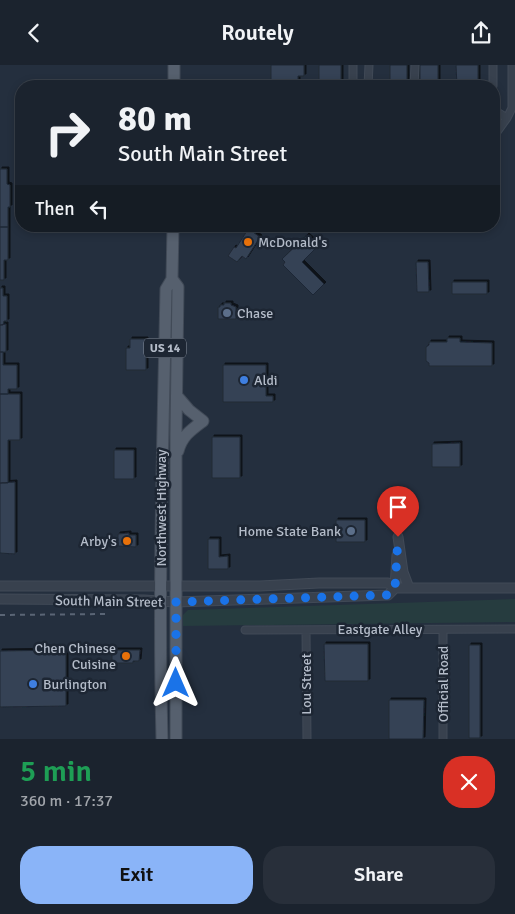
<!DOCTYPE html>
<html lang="en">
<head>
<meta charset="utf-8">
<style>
	:root { --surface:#1b232e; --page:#282f3a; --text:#f1f3f6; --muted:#a0a4aa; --line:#39404a; --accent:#8ab4f8 }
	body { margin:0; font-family:Signika,sans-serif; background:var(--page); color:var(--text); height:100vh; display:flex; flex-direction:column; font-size:19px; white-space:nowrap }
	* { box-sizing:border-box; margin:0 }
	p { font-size:16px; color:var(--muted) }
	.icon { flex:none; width:28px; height:28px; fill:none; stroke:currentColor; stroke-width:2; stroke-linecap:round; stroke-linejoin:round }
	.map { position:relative; height:674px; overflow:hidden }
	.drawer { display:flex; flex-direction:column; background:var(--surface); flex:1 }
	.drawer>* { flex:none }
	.guide { position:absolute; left:15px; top:15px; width:485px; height:152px; border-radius:20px; box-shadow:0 2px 8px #0003,0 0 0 1px var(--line); background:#1b232e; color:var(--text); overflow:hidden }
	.pin { position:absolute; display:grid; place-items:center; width:42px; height:42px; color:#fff; margin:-51px -21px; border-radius:50% 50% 50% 0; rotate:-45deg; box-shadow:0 0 5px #0007 }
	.pin .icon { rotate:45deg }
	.me { position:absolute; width:55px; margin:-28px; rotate:0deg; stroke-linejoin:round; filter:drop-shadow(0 0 4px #0008) }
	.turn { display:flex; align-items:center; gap:18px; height:105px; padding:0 20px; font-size:22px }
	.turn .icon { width:65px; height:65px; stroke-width:2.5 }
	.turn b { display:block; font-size:35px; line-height:42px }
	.then { display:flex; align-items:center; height:48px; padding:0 20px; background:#0003; gap:10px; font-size:19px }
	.round { display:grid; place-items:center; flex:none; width:52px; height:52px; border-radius:20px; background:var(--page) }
	.overview { display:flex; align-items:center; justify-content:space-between; height:85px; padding:0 20px }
	h1 { font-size:30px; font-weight:600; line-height:38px; color:#1e9e55 }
	.cta { display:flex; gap:10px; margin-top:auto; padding:10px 20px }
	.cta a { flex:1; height:58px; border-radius:20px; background:var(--accent); color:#111; font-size:20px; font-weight:600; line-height:58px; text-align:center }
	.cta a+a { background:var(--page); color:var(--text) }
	header { display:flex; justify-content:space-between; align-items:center; height:65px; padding:0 20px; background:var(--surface); font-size:22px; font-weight:600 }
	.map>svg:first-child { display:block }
	.green { fill:#263c3f }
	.building { fill:#364354; stroke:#1f2835; filter:url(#shadow) }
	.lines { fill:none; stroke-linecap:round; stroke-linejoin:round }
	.minor-casing { stroke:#414a57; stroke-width:9 }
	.tertiary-casing { stroke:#414a57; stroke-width:11 }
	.primary-casing { stroke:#414a57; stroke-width:13 }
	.minor { stroke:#38414e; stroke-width:7 }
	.tertiary { stroke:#38414e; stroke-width:9 }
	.primary { stroke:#56606e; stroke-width:11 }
	.rail { stroke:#5a6575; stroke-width:2; stroke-dasharray:5 5; stroke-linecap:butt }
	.route { stroke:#1a73e8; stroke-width:9; stroke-dasharray:0 16.2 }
	.food-dot { fill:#e8710a; stroke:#1d2633; stroke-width:2 }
	.service-dot { fill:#5c6f8a; stroke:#1d2633; stroke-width:2 }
	.shop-dot { fill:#3f7fe0; stroke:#1d2633; stroke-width:2 }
	.labels { text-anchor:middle; stroke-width:5; stroke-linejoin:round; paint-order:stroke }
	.shield { fill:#1d2633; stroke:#878f9c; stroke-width:1 }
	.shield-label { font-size:12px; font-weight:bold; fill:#b4bcc9 }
	.poi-label { font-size:14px; fill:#b4bcc9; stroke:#1d2633; text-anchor:start }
	.street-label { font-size:14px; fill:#b4bcc9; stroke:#1d2633 }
</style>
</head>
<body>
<header><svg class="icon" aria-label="back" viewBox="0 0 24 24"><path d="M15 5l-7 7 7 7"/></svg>Routely<svg class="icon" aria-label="share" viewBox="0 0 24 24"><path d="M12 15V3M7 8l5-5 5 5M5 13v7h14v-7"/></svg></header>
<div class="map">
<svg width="515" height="674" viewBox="0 0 515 674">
	<defs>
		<filter id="shadow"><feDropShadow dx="2" dy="-2" stdDeviation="0" flood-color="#0009"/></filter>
	</defs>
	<rect width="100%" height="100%" fill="#242f3e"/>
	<path class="green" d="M 515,534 L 515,557 L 183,561 L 183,550 L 188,545 Z"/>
	<path class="building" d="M 271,0 L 304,0 L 304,11 L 298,11 L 298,21 L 271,21 Z
		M 319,0 L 341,0 L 341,21 L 319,21 Z
		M 390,0 L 407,0 L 407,21 L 390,21 Z
		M 420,0 L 438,0 L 438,18 L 420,18 Z
		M 456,0 L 478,0 L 478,21 L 457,21 Z
		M 0,104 L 7,104 L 7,119 L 10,120 L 10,142 L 8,142 L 8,162 L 0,162 Z
		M 417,161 L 455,161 L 455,166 L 417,167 Z
		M 0,162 L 8,162 L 8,195 L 4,195 L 4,215 L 0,215 Z
		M 250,165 L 260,172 L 246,194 L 242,191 L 237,197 L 228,191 L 234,182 L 236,183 L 247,166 L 249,167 Z
		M 307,170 L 315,177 L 313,179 L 316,183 L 302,197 L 324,219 L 313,230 L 283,200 L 285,197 L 282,194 Z
		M 416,197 L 428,197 L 429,227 L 417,227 Z
		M 452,217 L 487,217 L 487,229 L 452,229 Z
		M 0,223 L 3,223 L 3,231 L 7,231 L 7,256 L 4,256 L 3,260 L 0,260 Z
		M 224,238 L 231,238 L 231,240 L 236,242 L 236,254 L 218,254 L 218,242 L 220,242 L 220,240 L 224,240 Z
		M 6,259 L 6,287 L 0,287 L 0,260 Z
		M 447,273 L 460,273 L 460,277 L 492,278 L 492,301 L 429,301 L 429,298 L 426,296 L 426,282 L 429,280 L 429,277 L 447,277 Z
		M 130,274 L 146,274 L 146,305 L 126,305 L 126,283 L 130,283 Z
		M 0,287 L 3,287 L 3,300 L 17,300 L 17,324 L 8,324 L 8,329 L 0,329 Z
		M 223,300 L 266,300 L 266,331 L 273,331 L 273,337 L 223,337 Z
		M 0,329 L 20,329 L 20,375 L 8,375 L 8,418 L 0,418 Z
		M 212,372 L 240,372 L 240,413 L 212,413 Z
		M 460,378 L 460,402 L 432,402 L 432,379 Z
		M 114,385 L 134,385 L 134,414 L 114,414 Z
		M 15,417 L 15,489 L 0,488 L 0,418 Z
		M 336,455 L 365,455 L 365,477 L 336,477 Z
		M 129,468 L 129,470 L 136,470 L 136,482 L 118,481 L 118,469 Z
		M 208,474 L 219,474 L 219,492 L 228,491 L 228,504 L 208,504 Z
		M 324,579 L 368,579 L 368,616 L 325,616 Z
		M 469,580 L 480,580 L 480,673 L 469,673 Z
		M 66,585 L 66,641 L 0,642 L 0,586 Z
		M 112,585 L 140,585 L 139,596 L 133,596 L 133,598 L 112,598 Z
		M 389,635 L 424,635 L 423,674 L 389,674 Z"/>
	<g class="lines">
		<g class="minor-casing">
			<path id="minor" d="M 353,0 L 353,21
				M 493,0 L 493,21
				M 368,21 L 369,0
				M 414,21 L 415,0
				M 494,45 L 507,53
				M 494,71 L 507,53 L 512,43 L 512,0
				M 245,565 L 515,564
				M 306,565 L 307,674
				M 443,674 L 443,565"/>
		</g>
		<g class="tertiary-casing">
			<path id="tertiary" d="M 398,472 L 403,507 L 409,523
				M 0,521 L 260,521 L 319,518 L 388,518 L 395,523 L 515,523
				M 395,523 L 397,490
				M 0,534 L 144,535 L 176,537 L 388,530 L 395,523"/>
		</g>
		<g class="primary-casing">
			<path id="primary" d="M 174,0 L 174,21
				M 172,214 L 178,222 L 176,368 L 176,674
				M 177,331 L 189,345 L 203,356 C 191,365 182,371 178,386
				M 162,674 C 158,524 163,374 166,224 L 172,214 L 173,161"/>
		</g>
		<use href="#minor" class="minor"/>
		<use href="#tertiary" class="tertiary"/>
		<use href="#primary" class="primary"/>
		<path class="rail" d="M 0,550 L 108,549"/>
	</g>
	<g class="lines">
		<path class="route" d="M 176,618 L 176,537 L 388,530 L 395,523 L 398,472"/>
	</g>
	<g class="food-dot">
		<circle cx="248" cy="177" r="5"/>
		<circle cx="127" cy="476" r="5"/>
		<circle cx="126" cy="591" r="5"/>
	</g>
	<g class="service-dot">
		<circle cx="227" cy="248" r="5"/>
		<circle cx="351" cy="466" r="5"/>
	</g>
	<g class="shop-dot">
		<circle cx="244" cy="315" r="5"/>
		<circle cx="33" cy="619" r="5"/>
	</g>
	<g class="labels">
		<rect class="shield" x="144" y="273.5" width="42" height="19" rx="4"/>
		<g class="shield-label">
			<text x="165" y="287">US 14</text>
		</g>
		<g class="poi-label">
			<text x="258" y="182">McDonald's</text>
			<text x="237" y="253">Chase</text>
			<text x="254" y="320">Aldi</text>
			<text x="341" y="471" text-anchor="end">Home State Bank</text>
			<text x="117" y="481" text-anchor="end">Arby's</text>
			<text x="116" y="588" text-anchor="end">Chen Chinese<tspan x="116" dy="16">Cuisine</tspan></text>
			<text x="43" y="624">Burlington</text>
		</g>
		<g class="street-label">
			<text transform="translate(161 443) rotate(-90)" y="5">Northwest Highway</text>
			<text transform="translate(109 536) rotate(1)" y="5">South Main Street</text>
			<text x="380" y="569">Eastgate Alley</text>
			<text transform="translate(306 619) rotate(-90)" y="5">Lou Street</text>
			<text transform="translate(443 619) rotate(-90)" y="5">Official Road</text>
		</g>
	</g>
</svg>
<div class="pin" style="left:398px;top:472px;background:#d93025"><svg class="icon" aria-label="arrive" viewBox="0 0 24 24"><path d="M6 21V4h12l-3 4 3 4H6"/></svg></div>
<svg class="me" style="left:176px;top:618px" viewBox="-20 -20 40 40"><path d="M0-17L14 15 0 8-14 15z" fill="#1a73e8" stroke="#fff" stroke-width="4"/></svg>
<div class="guide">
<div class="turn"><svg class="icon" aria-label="right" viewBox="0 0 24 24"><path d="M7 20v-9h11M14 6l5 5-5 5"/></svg><div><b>80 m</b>South Main Street</div></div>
<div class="then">Then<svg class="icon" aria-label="left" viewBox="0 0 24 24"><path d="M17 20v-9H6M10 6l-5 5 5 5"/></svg></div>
</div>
</div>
<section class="drawer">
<div class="overview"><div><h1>5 min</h1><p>360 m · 17:37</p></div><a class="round" style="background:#d93025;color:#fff"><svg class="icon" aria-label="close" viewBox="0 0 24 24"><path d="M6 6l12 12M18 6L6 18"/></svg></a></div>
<div class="cta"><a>Exit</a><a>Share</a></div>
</section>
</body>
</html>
